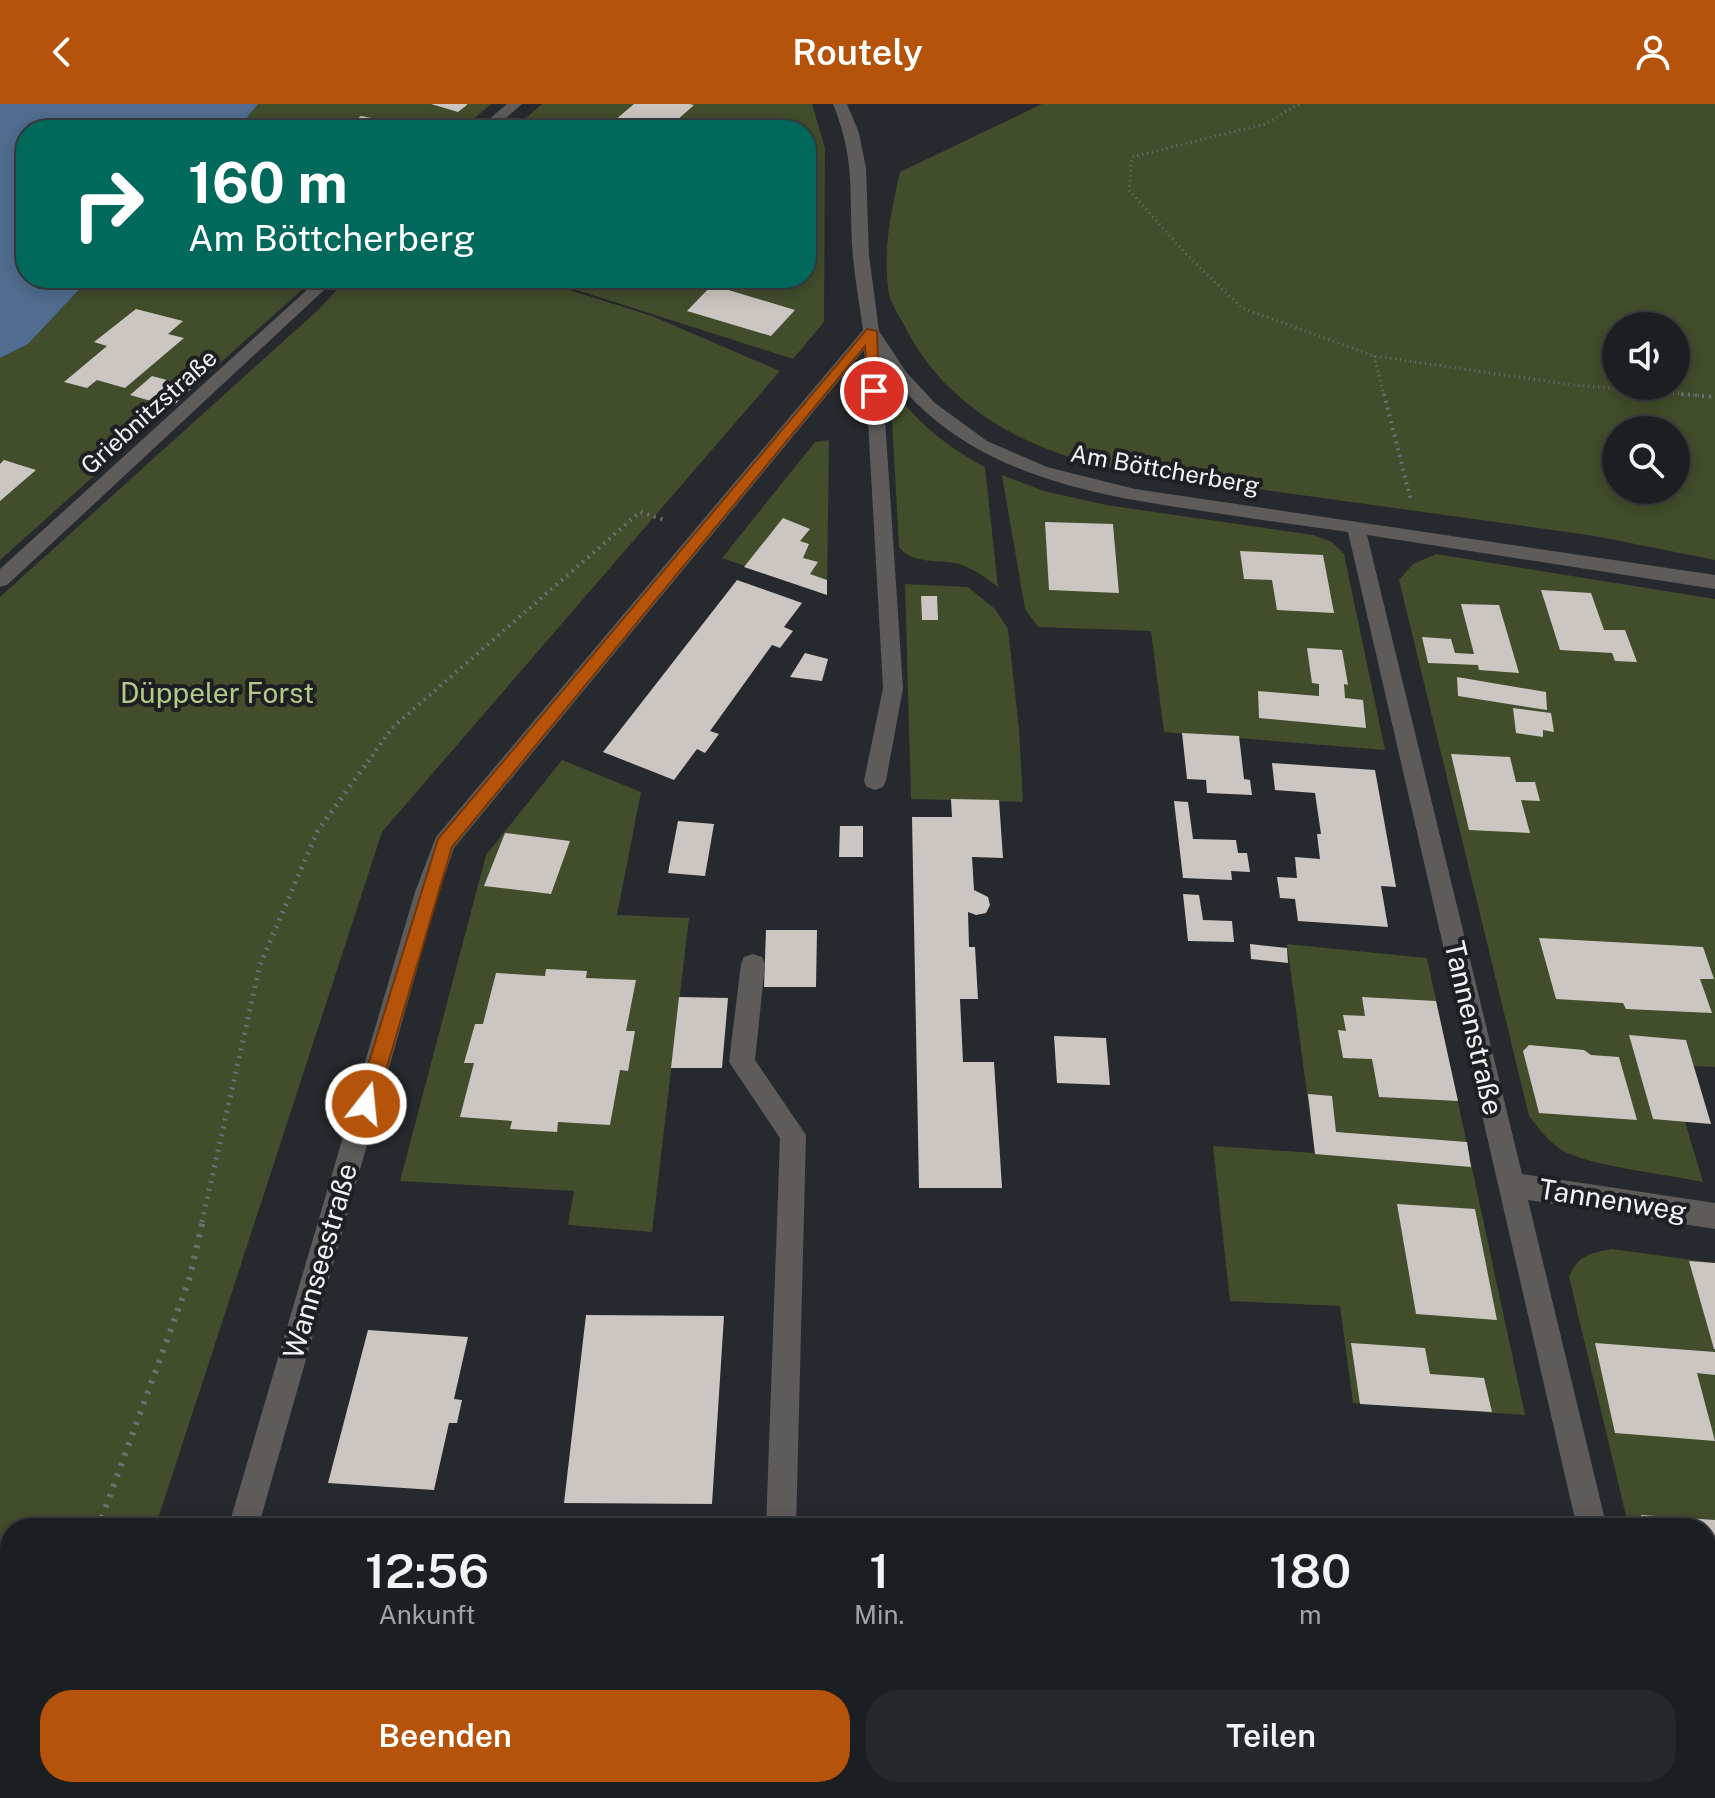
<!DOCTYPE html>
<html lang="de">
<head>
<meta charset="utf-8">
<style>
	:root { --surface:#1c1f22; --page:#25272a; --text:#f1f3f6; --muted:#a0a2a5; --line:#3a3d40; --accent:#b45309 }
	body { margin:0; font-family:"Public Sans",sans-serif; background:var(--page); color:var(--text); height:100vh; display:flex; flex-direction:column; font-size:30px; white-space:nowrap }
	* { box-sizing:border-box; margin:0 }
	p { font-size:26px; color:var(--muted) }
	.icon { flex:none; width:44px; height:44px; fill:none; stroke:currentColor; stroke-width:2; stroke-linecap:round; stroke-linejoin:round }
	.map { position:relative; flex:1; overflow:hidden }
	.side { position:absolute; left:0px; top:1414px; width:1716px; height:280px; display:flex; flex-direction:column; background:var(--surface); border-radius:32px 32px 0 0; box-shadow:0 4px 20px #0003,0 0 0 2px var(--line) }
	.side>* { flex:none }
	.hud { position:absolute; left:16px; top:16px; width:800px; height:168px; border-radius:32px; box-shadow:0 4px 20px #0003,0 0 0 2px var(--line); background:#00695c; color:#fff; overflow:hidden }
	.controls { position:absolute; left:1602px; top:208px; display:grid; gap:16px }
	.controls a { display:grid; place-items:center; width:88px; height:88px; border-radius:50%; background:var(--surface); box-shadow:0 4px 20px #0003,0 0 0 2px var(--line); font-size:40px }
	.pin { position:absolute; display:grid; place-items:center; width:68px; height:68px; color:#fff; margin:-34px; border:4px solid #fff; border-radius:50%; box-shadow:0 2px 8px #0007 }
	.me { position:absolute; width:88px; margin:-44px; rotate:16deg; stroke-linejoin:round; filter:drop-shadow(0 0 6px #0008) }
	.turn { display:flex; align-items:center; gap:28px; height:168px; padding:0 40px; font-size:36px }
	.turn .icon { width:104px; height:104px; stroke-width:2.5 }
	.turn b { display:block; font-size:56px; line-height:68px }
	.eta { display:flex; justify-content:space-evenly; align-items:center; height:136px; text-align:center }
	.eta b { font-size:48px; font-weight:600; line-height:56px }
	.cta { display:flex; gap:16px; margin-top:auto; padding:16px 40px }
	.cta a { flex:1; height:92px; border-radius:32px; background:var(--accent); color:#fff; font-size:32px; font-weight:600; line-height:92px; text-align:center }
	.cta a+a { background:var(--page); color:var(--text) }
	header { display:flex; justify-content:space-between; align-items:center; height:104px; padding:0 40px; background:var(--accent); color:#fff; font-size:36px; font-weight:600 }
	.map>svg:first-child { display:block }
	.green { fill:#414d2b; fill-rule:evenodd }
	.water { fill:#506d8f }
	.building { fill:#ccc6c2 }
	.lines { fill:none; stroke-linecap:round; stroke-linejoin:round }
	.path-far3 { stroke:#6c6f73; stroke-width:3; stroke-dasharray:1 4; stroke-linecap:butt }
	.path-far2 { stroke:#6c6f73; stroke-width:4; stroke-dasharray:2 5; stroke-linecap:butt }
	.path-far1 { stroke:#6c6f73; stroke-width:5; stroke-dasharray:2 6; stroke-linecap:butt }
	.path { stroke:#6c6f73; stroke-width:6; stroke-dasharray:3 8; stroke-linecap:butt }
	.minor { fill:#5e5b5b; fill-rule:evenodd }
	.route { fill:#b45309; stroke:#753606; stroke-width:2 }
	.labels { text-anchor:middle; stroke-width:8; stroke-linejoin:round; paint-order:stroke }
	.far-street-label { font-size:24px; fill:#f0f2f5; stroke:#1d1f23 }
	.park-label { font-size:28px; fill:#b4cb88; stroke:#1d1f23 }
	.street-label { font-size:28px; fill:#f0f2f5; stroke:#1d1f23 }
</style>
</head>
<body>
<header><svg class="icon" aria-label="back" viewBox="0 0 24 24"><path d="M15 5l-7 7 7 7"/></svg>Routely<svg class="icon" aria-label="person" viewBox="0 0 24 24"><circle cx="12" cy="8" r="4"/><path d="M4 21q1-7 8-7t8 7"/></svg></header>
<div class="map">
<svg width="1715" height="1694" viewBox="0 0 1715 1694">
	<rect width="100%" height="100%" fill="#26292d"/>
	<path class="green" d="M 258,0 L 491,0 L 461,26 L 237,26 Z
		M 542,0 L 812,0 L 825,44 L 824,218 L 793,255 L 539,174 L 806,174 L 806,26 L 512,26 Z
		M 1042,0 L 1715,0 L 1715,456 L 1595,432 L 1115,365 C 1028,347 947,305 905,223 C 900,213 891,200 889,190 C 882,150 891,107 900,68 ZM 1616,222 L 1676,222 L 1676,282 L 1616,282 ZM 1616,326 L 1676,326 L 1676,386 L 1616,386 Z
		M 90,174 L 315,174 L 0,456 L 0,254 L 28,240 Z
		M 348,174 L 531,174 L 652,212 L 780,267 L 382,728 L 155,1424 L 10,1424 L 10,1684 L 70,1684 L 67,1694 L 0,1694 L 0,493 L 318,206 Z
		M 890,280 C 914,317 946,342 985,363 L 998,483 C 986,474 974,465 959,460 C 940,455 912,461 899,443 Z
		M 829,336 L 827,491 L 722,454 L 815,338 Z
		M 1002,371 L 1044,387 L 1106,401 L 1313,431 L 1332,438 L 1344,450 L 1385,646 L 1164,628 L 1151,527 L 1038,523 L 1025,505 ZM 1113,420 L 1119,488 L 1049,486 Z
		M 1436,450 L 1715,495 L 1715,963 L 1694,962 L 1686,936 L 1660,934 L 1703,1078 C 1670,1071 1590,1062 1563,1047 C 1549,1038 1539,1025 1529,1012 L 1399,476 L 1413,460 Z
		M 905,480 L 968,483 L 995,505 L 1008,525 L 1019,625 L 1023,698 L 911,695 Z
		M 562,656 L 641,688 L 617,811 L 689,814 L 652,1128 L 568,1121 L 574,1087 L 400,1077 L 486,751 Z
		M 1287,840 L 1427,854 L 1525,1311 L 1353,1299 L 1340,1202 L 1230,1197 L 1213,1042 L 1315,1049 Z
		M 1612,1145 L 1715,1159 L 1715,1694 L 1697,1694 L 1694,1684 L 1706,1684 L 1706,1424 L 1629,1424 L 1569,1173 C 1577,1152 1590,1149 1612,1145 Z
		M 726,1684 L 1600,1684 L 1608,1686 L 1609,1694 L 726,1694 Z"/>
	<path class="water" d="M 0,0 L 258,0 L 237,26 L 26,26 L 26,174 L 90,174 L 28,240 L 0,254 Z"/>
	<path class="building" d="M 431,0 L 467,0 L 467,1 L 458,8 Z
		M 634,0 L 689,0 L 694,1 L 666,26 L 648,26 L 614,17 Z
		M 361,12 L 416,23 L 413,26 L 344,26 Z
		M 539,14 L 565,19 L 557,26 L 526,26 Z
		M 205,174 L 257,174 L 245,185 Z
		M 712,181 L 795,206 L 771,232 L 687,207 Z
		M 136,205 L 183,217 L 168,230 L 184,234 L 125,284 L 97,276 L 87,284 L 64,278 L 107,242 L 94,238 Z
		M 152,272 L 193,283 L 172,303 L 130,291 Z
		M 4,356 L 36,366 L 0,397 L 0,360 Z
		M 783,414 L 810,425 L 800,437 L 809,440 L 803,454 L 818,458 L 810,470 L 827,476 L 827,491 L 744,463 Z
		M 1045,418 L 1113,420 L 1119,489 L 1049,486 Z
		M 1240,447 L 1323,451 L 1334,509 L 1277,506 L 1272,476 L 1244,475 Z
		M 737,476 L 802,499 L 784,523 L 793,527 L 780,544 L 772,541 L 710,627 L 719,630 L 705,649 L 697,645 L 674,676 L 603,648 Z
		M 1541,486 L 1591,489 L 1604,526 L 1625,526 L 1637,558 L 1615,557 L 1612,549 L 1560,546 Z
		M 921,492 L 937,492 L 938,516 L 922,516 Z
		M 1461,500 L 1499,501 L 1519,569 L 1479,566 L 1478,561 L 1428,559 L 1422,533 L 1451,535 L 1455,549 L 1474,550 Z
		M 1307,544 L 1342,546 L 1348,581 L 1344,580 L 1345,594 L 1363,596 L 1366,624 L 1259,614 L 1258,587 L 1319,592 L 1319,580 L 1312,579 Z
		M 805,549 L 828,555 L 822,577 L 790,573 Z
		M 1457,573 L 1546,588 L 1547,606 L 1458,592 Z
		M 1513,604 L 1551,609 L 1554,628 L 1543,626 L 1543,633 L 1516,629 Z
		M 1182,629 L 1239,632 L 1244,675 L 1250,676 L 1252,691 L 1207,689 L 1206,676 L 1187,675 Z
		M 1451,650 L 1510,653 L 1516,678 L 1535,678 L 1540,697 L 1521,696 L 1530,729 L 1469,726 Z
		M 1272,659 L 1375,666 L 1396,783 L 1381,782 L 1388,823 L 1298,817 L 1295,795 L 1280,794 L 1277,773 L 1297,774 L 1295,753 L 1320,755 L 1317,730 L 1321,730 L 1315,689 L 1275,686 Z
		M 951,695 L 999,696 L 1003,754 L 972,753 L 974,786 L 988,793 L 990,801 L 986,809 L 976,811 L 968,808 L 969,843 L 975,843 L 978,895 L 960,895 L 963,958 L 994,958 L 1002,1084 L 919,1084 L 912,713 L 952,713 Z
		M 1174,697 L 1188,698 L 1193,735 L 1236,736 L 1238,749 L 1247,749 L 1250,768 L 1231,767 L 1232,776 L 1183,774 Z
		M 678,717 L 714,720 L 705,772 L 668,769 Z
		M 840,722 L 863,722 L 863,753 L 839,753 Z
		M 505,729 L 570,737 L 551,790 L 484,782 Z
		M 1183,790 L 1199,791 L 1203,816 L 1232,817 L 1234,838 L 1188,837 Z
		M 766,826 L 817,826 L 816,883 L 764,883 Z
		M 1539,834 L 1703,843 L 1714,875 L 1700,875 L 1712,909 L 1626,905 L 1623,899 L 1556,895 Z
		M 1250,840 L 1287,844 L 1288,859 L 1251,855 Z
		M 546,865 L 587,867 L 586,874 L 636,876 L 626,927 L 635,927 L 628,967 L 620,966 L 610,1021 L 558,1018 L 557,1028 L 510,1025 L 512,1017 L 460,1013 L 474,959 L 464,959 L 475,920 L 483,920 L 496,869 L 545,872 Z
		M 679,893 L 728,894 L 722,964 L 671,964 Z
		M 1362,893 L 1436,897 L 1458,997 L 1379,993 L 1372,955 L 1343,954 L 1338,926 L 1346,927 L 1343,911 L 1365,912 Z
		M 1629,931 L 1686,936 L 1711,1020 L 1653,1015 Z
		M 1054,932 L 1106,934 L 1110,981 L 1057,979 Z
		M 1529,941 L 1584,946 L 1591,951 L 1619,953 L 1637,1016 L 1539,1009 L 1523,947 Z
		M 1308,990 L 1332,992 L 1336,1028 L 1467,1038 L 1471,1063 L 1315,1050 Z
		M 1397,1100 L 1475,1105 L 1497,1216 L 1416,1210 Z
		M 1689,1157 L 1715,1159 L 1715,1245 L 1714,1245 Z
		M 586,1211 L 724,1212 L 712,1400 L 564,1399 Z
		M 368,1226 L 468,1233 L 454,1295 L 462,1296 L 457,1319 L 449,1319 L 434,1386 L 328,1379 Z
		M 1351,1239 L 1425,1244 L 1430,1270 L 1484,1274 L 1492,1308 L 1360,1300 Z
		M 1595,1239 L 1715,1248 L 1715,1271 L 1697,1269 L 1715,1337 L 1615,1329 Z
		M 1641,1411 L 1715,1416 L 1715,1673 L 1706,1672 L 1706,1424 L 1644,1424 Z
		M 283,1684 L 437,1684 L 435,1694 L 281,1694 Z
		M 586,1684 L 625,1684 L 624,1694 L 585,1694 Z"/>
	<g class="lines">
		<path class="path-far3" d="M 1299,0 L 1265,20 L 1132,53 L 1129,86 L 1186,150 L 1242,204 L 1374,252 L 1573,281 L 1705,292
			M 1374,252 L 1384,292"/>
		<path class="path-far2" d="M 1384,290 L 1411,397
			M 1681,290 L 1715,293
			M 368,658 L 392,624 L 640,408 L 665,416"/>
		<path class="path-far1" d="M 202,1118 L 260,861 L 317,728 L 369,656"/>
		<path class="path" d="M 98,1424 L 189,1176 L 203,1116
			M 16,1694 L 18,1684"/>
		<path class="minor" d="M 507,0 L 522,0 L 492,26 L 476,26 Z
			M 833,0 L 847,0 L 859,29 L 866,64 L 869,151 L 879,227 L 907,269 L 935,299 L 987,337 L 1047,363 L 1135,385 L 1715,471 L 1715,485 L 1367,431 L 1522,1070 L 1715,1099 L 1715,1125 L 1528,1096 L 1607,1424 L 1577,1424 L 1348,428 C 1297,421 1247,414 1196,406 C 1077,389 952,364 881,256 L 903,584 L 886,677 L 883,683 L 875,686 L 867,683 L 864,677 L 883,584 L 864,246 L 454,744 L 439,788 L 258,1424 L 228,1424 L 415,788 L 436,733 L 863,226 C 860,202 855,177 853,152 C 848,93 857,59 833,0 Z
			M 320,174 L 337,174 L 7,481 L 0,483 L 0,465 Z
			M 753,850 L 762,853 L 765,860 L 755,956 L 806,1031 L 796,1424 L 766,1424 L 780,1034 L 729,958 L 741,860 L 744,853 Z
			M 149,1684 L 183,1684 L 180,1694 L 146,1694 Z
			M 1636,1684 L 1670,1684 L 1672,1694 L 1638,1694 Z"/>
	</g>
	<path class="route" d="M 867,225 L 877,227 L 879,289 L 868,287 L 865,242 L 452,743 L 376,1000 L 373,1006 L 366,1009 L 359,1006 L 356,1000 L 438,735 Z"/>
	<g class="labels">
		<g class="far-street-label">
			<text transform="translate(149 308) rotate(-42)" y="8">Griebnitzstraße</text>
			<text transform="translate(1165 366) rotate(10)" y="8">Am Böttcherberg</text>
		</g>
		<g class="park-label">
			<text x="217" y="599">Düppeler Forst</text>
		</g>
		<g class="street-label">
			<text transform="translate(1474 924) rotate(77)" y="10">Tannenstraße</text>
			<text transform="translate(1613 1096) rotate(9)" y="10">Tannenweg</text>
			<text transform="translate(320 1157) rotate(-74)" y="10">Wannseestraße</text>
		</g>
	</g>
</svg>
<div class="controls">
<a><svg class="icon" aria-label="sound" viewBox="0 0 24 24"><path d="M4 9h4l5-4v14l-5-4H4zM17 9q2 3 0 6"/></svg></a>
<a><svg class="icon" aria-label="search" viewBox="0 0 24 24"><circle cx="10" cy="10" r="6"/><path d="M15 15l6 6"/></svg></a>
</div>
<div class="pin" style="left:874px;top:287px;background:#d93025"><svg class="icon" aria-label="arrive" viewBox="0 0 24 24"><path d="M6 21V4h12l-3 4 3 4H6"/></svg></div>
<svg class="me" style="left:366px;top:1000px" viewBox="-20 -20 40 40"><circle r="17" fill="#b45309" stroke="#fff" stroke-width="3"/><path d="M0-11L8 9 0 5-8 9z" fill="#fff"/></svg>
<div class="hud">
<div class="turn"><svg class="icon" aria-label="right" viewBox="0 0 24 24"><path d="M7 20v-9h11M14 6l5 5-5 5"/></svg><div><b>160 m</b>Am Böttcherberg</div></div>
</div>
<section class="side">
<div class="eta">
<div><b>12:56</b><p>Ankunft</p></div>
<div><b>1</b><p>Min.</p></div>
<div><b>180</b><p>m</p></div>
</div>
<div class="cta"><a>Beenden</a><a>Teilen</a></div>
</section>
</div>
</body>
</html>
